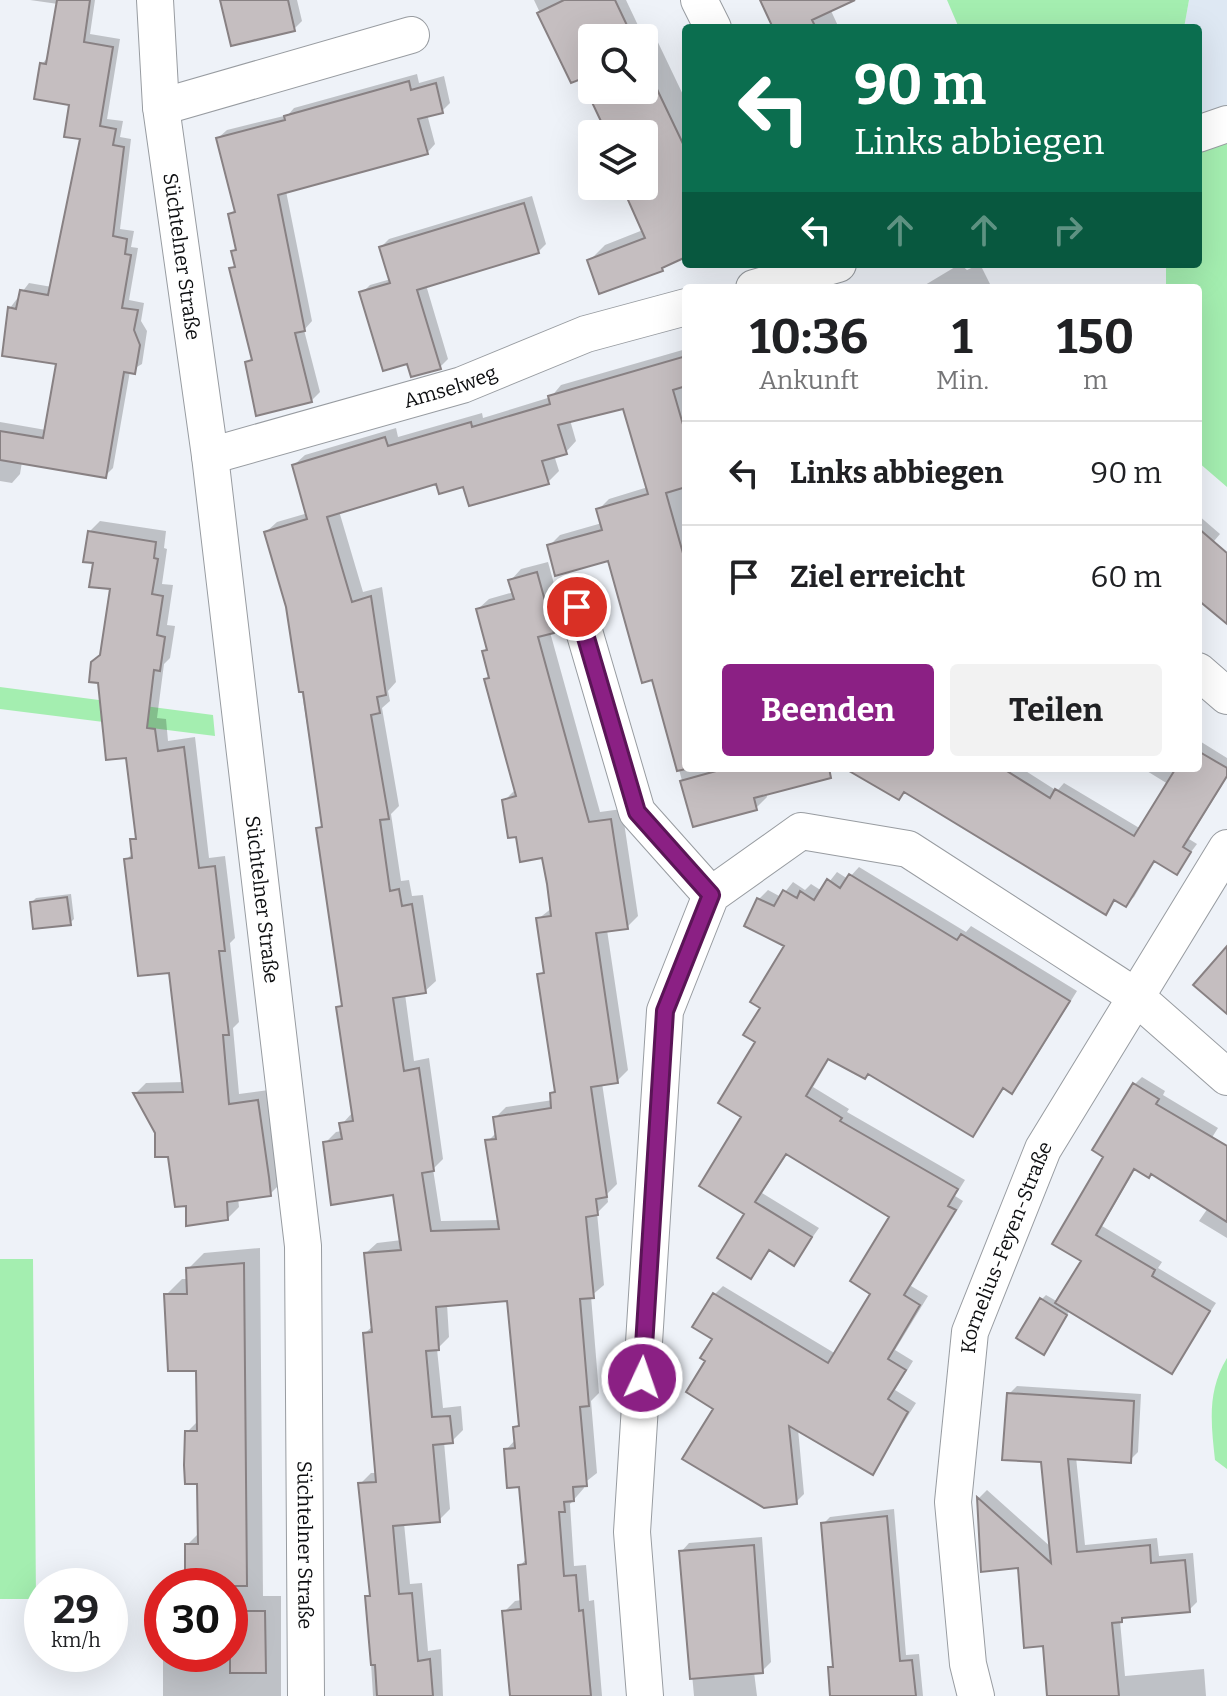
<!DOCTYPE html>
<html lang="de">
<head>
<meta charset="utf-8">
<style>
	:root { --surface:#fff; --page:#f2f2f2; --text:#202124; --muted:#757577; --line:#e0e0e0; --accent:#8b2084 }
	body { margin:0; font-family:Bitter,serif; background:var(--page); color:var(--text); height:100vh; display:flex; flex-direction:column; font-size:30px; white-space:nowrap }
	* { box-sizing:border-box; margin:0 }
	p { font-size:26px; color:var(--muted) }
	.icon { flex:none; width:44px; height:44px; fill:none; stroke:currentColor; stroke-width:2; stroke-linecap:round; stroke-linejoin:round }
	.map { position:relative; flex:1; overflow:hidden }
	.side { position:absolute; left:682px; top:284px; width:520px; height:488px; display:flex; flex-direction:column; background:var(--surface); border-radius:8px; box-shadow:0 8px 32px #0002 }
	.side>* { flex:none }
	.guide { position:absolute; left:682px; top:24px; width:520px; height:244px; border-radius:8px; box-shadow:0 8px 32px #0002; background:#0b6e4f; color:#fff; overflow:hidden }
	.controls { position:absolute; left:578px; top:24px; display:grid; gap:16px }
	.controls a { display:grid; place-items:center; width:80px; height:80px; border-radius:8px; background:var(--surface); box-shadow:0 8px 32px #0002; font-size:40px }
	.speed { position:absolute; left:24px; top:1568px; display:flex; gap:16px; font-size:40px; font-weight:700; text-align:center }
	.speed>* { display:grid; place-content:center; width:104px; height:104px; border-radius:50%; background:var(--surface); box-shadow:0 8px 32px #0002; line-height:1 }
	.speed small { font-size:20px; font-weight:400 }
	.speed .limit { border:12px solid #d22; background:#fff; color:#111 }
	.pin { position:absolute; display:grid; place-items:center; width:68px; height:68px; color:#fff; margin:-34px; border:4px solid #fff; border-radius:50%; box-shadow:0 2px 8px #0007 }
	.me { position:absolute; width:88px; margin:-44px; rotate:3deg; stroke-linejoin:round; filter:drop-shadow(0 0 6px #0008) }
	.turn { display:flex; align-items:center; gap:28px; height:168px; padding:0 40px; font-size:36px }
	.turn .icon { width:104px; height:104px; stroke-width:2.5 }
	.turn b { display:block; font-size:56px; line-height:68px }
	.lanes { display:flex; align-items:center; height:76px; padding:0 40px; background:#0003; justify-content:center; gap:40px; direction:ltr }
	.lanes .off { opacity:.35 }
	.eta { display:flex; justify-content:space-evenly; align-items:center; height:136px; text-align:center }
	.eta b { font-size:48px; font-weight:700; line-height:56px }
	.action { display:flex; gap:16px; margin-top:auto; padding:16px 40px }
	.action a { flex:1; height:92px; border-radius:8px; background:var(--accent); color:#fff; font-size:32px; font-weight:700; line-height:92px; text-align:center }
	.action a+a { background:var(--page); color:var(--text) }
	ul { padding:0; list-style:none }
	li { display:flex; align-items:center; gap:24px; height:104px; padding:0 40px; border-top:2px solid var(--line) }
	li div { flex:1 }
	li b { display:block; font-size:30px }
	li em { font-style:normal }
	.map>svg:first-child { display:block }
	.built { fill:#dee8f3 }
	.green { fill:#a4eeb0 }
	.shadow { fill:#0003; fill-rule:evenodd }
	.building { fill:#c5bec0; stroke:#888183; stroke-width:2 }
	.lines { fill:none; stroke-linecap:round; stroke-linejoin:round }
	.street-casing { stroke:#989ca1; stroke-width:38 }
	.street { stroke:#fff; stroke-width:36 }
	.route-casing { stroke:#5a1556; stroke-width:20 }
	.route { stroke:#8b2084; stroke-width:14 }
	.labels { text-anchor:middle; stroke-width:8; stroke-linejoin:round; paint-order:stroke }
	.street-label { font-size:20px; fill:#0d0e10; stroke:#fff }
</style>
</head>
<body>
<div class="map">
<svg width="1227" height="1696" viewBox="0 0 1227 1696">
	<rect width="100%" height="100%" fill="#eef2f8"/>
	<path class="built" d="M 1189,0 L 1227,0 L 1227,111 L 1198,122 L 1198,28 L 1184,28 Z"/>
	<path class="green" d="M 947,0 L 1189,0 L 1184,28 L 959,28 Z
		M 1227,139 L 1227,487 L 1198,462 L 1198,288 L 1166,288 L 1166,264 L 1198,264 L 1198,150 Z
		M 0,687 L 213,715 L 215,736 L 0,709 Z
		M 0,1259 L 33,1259 L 36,1599 L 0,1599 Z
		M 1227,1358 L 1227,1469 L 1215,1460 C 1211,1423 1207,1391 1227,1358 Z"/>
	<path class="shadow" d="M 30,0 L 95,0 L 90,34 L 120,39 L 107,119 L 123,121 L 120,137 L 131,139 L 120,229 L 134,231 L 131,247 L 138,248 L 129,300 L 144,303 L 141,321 L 147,331 L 142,364 L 130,371 L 113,468 L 105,476 L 22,462 L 20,474 L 12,483 L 0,481 L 0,422 L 46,430 L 58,362 L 10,308 L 29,283 L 52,287 L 82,138 L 72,104 L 42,64 L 49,56 L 58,4 Z
		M 222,0 L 297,0 L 302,21 L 294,29 Z
		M 534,0 L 626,0 L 644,38 L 654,34 L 686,101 L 686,255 L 662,269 L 589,261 L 605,245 L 643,230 L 626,192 L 632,186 L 644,186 L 644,134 L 609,134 L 581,76 L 572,81 ZM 592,38 L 644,38 L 644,90 L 592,90 Z
		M 766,0 L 826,0 L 839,28 L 779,28 Z
		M 417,74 L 419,83 L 444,76 L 450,103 L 442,111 L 427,114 L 435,144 L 427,153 L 286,191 L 312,321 L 304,330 L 320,392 L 311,401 L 247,363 L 253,357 L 232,269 L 236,264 L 233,252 L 237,247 L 230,214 L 236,209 L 218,138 L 227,130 L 288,115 L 294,108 Z
		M 532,196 L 546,244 L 538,252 L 426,285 L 448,359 L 440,367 L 409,362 L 362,293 L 370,285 L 391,279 L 381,247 L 389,239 Z
		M 960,264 L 967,270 L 980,264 L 992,288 L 920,288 Z
		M 686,349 L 686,501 L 682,502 L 686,514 L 686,768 L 792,768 L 766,792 L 767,797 L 756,808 L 694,825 L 654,677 L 610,559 L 549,546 L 560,535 L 602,523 L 598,510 L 609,499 L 648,487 L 624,406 L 570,420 L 576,441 L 566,452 L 554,455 L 559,471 L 548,482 L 464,485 L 437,482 L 339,511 L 363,592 L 382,587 L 396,682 L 388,691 L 390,701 L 382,708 L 399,806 L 391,814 L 401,881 L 409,880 L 412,896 L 423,895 L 436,981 L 425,991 L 405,994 L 414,1061 L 429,1058 L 443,1159 L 433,1169 L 441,1221 L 500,1220 L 488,1141 L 497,1132 L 495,1118 L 506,1107 L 553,1100 L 552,1094 L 556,1089 L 539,975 L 546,969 L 538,919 L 552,908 L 544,856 L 517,835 L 504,801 L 516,789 L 486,680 L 491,675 L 484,652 L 489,647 L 478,609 L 489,599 L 514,592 L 511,580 L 521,569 L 548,562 L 564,620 L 550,632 L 600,812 L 622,809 L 638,916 L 627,927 L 607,930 L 628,1070 L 617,1081 L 602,1083 L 617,1184 L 607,1194 L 608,1202 L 597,1213 L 604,1285 L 591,1296 L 599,1393 L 591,1401 L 597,1473 L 583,1484 L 584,1488 L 570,1504 L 574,1566 L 586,1565 L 589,1601 L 594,1600 L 602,1696 L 510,1696 L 504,1612 L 515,1601 L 522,1600 L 520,1566 L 527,1558 L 521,1485 L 506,1450 L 516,1439 L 515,1428 L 521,1422 L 509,1298 L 447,1304 L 449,1337 L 437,1349 L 443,1408 L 461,1406 L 463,1430 L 452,1441 L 444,1442 L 450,1509 L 439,1520 L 404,1523 L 410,1584 L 422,1583 L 428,1651 L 441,1649 L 443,1696 L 373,1696 L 367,1597 L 372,1592 L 360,1484 L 371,1473 L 377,1473 L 365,1333 L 373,1326 L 366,1253 L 377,1243 L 402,1240 L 395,1193 L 325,1143 L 336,1132 L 342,1131 L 342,1124 L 353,1112 L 338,1008 L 344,1002 L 318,829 L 323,824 L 288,607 L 266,532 L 277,522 L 308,513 L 294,465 L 305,455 L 396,428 L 398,437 L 482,413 L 483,418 L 551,397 L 561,385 Z
		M 1198,515 L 1220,534 L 1198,560 Z
		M 100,521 L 166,531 L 164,548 L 167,549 L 162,584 L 173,585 L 167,625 L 175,626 L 170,658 L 164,664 L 157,718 L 166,719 L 168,741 L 195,737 L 209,858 L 225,856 L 235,938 L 230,943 L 239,1022 L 233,1028 L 239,1094 L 269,1090 L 281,1183 L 270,1194 L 238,1198 L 239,1207 L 228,1218 L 188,1204 L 170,1154 L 135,1094 L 146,1083 L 184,1082 L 171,970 L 126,860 L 134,852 L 132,840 L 138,835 L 128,755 L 103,653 L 113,588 L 95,562 L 89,532 Z
		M 1198,740 L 1227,758 L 1227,777 L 1189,839 L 1197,844 L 1176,872 L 1156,860 L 1134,897 L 1126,904 L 1116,899 L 1105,912 L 905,791 L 899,798 L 861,768 L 1021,768 L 1057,791 L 1064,783 L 1141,829 L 1168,784 L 1142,768 L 1198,768 Z
		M 859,867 L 966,932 L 971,926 L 1077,991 L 1020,1083 L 1012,1091 L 1005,1087 L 973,1135 L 869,1072 L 830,1058 L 813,1087 L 849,1109 L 847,1112 L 965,1180 L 955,1196 L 963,1201 L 911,1286 L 928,1296 L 895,1350 L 913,1361 L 895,1390 L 916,1403 L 872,1473 L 798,1429 L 804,1494 L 796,1502 L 716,1409 L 708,1361 L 714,1338 L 715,1294 L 723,1286 L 836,1354 L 873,1293 L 891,1216 L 788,1153 L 762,1193 L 819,1228 L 794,1263 L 771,1249 L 751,1276 L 743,1117 L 762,1007 L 787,945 L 746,926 L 759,899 L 768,890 L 781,897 L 793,882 L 805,890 L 811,884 L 822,891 L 837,872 L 848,879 Z
		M 71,894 L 74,919 L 70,923 L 32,902 L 36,898 Z
		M 1142,1077 L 1165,1091 L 1163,1095 L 1218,1128 L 1211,1139 L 1227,1148 L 1227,1238 L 1199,1221 L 1208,1208 L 1152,1173 L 1136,1168 L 1102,1226 L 1162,1262 L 1158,1268 L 1216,1303 L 1171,1372 L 1070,1310 L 1044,1352 L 1042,1299 L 1046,1295 L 1058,1302 L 1083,1260 L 1106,1156 L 1134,1085 Z
		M 260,1248 L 263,1596 L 281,1596 L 281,1696 L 163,1696 L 163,1654 L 230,1654 L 230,1586 L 187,1586 L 187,1545 L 199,1533 L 199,1482 L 187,1432 L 199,1420 L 198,1369 L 166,1295 L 182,1279 L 189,1279 L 188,1269 L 204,1253 Z
		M 1017,1386 L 1141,1394 L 1138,1452 L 1130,1460 L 1076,1457 L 1085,1545 L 1157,1538 L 1159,1556 L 1193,1553 L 1197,1602 L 1189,1610 L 1126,1616 L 1120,1621 L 1125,1676 L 1204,1669 L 1206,1696 L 1049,1696 L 1045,1644 L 1020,1566 L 982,1569 L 979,1498 L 987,1490 L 1052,1548 L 1043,1460 L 1009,1394 Z
		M 894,1509 L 906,1655 L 919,1654 L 923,1696 L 832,1696 L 830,1668 L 834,1663 L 823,1524 L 830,1517 Z
		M 762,1537 L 771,1662 L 762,1671 L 754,1672 L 757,1696 L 694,1696 L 681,1552 L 689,1543 Z"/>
	<path class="building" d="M 57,0 L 90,0 L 84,42 L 113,47 L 100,126 L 116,129 L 113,145 L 124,147 L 113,236 L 127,239 L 125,254 L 131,255 L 122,308 L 138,310 L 134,330 L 140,345 L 135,374 L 124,372 L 106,478 L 0,460 L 0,431 L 43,438 L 56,364 L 2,356 L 8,307 L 16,309 L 20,290 L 48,295 L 80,139 L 64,137 L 69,105 L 34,99 L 40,63 L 46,64 Z
		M 220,0 L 288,0 L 295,31 L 231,46 Z
		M 564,0 L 615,0 L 633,38 L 592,38 L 592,90 L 644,90 L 644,62 L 686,150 L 686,257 L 662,268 L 663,271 L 599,294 L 587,260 L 645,238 L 624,191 L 644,186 L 648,180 L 644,134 L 607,134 L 581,79 L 571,83 L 537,13 Z
		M 760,0 L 855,0 L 812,20 L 816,28 L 773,28 Z
		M 409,81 L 411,90 L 436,83 L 443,113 L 418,119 L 428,154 L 278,195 L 305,331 L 295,333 L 312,402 L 256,416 L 245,362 L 252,360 L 229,268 L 235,267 L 231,251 L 236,250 L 228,214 L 235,212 L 216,138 L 285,120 L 284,116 Z
		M 524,203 L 539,253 L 417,290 L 441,369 L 411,377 L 407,364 L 383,371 L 359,292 L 390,283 L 379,247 Z
		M 686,356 L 686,386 L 673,390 L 686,435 L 686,487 L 666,493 L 686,564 L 686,769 L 677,771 L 652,680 L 642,683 L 608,561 L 555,576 L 547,545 L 602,530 L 596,509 L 648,494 L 623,409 L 558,425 L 567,454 L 542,461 L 549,484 L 469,506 L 463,487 L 439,494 L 436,484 L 327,517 L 352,602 L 371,596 L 386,695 L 377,697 L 380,713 L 371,715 L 389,819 L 380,820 L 390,891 L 399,889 L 402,906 L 412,904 L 426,993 L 393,998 L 404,1071 L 419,1068 L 434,1171 L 422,1173 L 431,1231 L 499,1229 L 485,1140 L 496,1139 L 493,1117 L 551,1108 L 550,1093 L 555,1092 L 537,974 L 544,973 L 536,918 L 551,916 L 547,884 L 542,858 L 520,862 L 516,837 L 508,838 L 502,800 L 516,796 L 484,679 L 489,678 L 482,651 L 487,650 L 476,609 L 514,599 L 508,580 L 537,572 L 554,633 L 538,637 L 589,822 L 611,819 L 628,929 L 596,933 L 618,1083 L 591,1087 L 607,1197 L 596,1199 L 598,1215 L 586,1217 L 594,1298 L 580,1299 L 589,1406 L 580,1407 L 587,1486 L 573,1487 L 574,1501 L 564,1502 L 565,1512 L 559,1512 L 564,1576 L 576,1575 L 579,1611 L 583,1610 L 591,1696 L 510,1696 L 502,1611 L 521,1609 L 518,1565 L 526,1564 L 519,1487 L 507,1488 L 504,1449 L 515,1448 L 513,1427 L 519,1426 L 507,1301 L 436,1307 L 439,1350 L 426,1351 L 432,1417 L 450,1416 L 453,1443 L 433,1445 L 440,1522 L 393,1526 L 399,1594 L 412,1593 L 418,1661 L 430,1659 L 433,1696 L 377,1696 L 375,1665 L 371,1665 L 365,1596 L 370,1596 L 358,1483 L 376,1482 L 363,1333 L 372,1332 L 364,1253 L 401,1250 L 393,1195 L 331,1205 L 323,1142 L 342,1139 L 339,1123 L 353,1121 L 336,1007 L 342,1006 L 316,828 L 322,827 L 303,692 L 299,692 L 286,607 L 264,532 L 307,519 L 292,465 L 385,437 L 388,446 L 471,422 L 472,427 L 550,404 L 548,396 Z
		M 1198,528 L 1227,553 L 1227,624 L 1198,600 Z
		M 88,531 L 156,542 L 154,558 L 158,559 L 152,594 L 163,596 L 157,635 L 165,637 L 160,671 L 154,670 L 147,728 L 155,729 L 158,751 L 184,747 L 199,868 L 215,866 L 225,951 L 219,951 L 229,1035 L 223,1035 L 229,1104 L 258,1100 L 269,1177 L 271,1196 L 227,1202 L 228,1220 L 186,1226 L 186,1206 L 175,1207 L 168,1157 L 155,1157 L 155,1133 L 133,1093 L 183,1092 L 169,973 L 138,976 L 124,859 L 132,858 L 130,839 L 136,839 L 126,758 L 106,760 L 98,683 L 89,682 L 91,662 L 100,655 L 110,589 L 89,587 L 93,563 L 83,562 Z
		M 1198,751 L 1227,768 L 1227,776 L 1183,847 L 1191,852 L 1177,875 L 1154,861 L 1126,907 L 1114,900 L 1106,915 L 904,792 L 899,800 L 844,768 L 1002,768 L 1050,798 L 1055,789 L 1134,836 L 1176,768 L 1198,768 Z
		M 727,768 L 829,768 L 831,778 L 754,798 L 757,810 L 693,827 L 680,781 Z
		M 849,874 L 957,940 L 961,934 L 1070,1001 L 1012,1094 L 1003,1088 L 973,1137 L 868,1074 L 865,1079 L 828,1059 L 806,1096 L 842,1118 L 840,1121 L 958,1189 L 948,1206 L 956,1210 L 904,1295 L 920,1305 L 888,1359 L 906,1370 L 888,1399 L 908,1412 L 873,1475 L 789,1426 L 797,1504 L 764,1508 L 682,1459 L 713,1409 L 686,1392 L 705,1361 L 700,1358 L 712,1339 L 692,1327 L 713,1293 L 828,1363 L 870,1294 L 850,1281 L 889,1217 L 786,1154 L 755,1202 L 812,1237 L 794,1266 L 769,1250 L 751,1279 L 717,1258 L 744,1214 L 699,1186 L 741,1117 L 718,1103 L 755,1042 L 743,1035 L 760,1008 L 750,1002 L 784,946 L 744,926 L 757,898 L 774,906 L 783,890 L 797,898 L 800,891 L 814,900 L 827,879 L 840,888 Z
		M 67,897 L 71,925 L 33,929 L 30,902 Z
		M 1227,946 L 1227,1014 L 1193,985 Z
		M 1133,1083 L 1159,1099 L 1156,1104 L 1227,1146 L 1227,1222 L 1151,1174 L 1149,1178 L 1134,1169 L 1096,1235 L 1155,1270 L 1152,1276 L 1210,1311 L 1172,1374 L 1055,1303 L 1081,1261 L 1052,1244 L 1103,1157 L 1092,1150 Z
		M 244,1263 L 247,1586 L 185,1586 L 185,1544 L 198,1544 L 197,1484 L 185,1484 L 184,1465 L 185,1431 L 197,1431 L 196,1371 L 168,1371 L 164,1294 L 187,1294 L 186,1268 Z
		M 1040,1298 L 1067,1315 L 1044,1355 L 1016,1338 Z
		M 1007,1393 L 1134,1401 L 1131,1463 L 1068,1459 L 1077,1552 L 1150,1545 L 1151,1563 L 1185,1560 L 1190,1612 L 1122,1618 L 1122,1622 L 1112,1623 L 1119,1696 L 1047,1696 L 1043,1646 L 1024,1648 L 1018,1568 L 981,1572 L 977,1497 L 1051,1563 L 1041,1462 L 1002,1460 Z
		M 887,1516 L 900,1661 L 912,1660 L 916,1696 L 830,1696 L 828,1667 L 833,1667 L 821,1523 Z
		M 754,1545 L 763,1673 L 690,1679 L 679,1551 Z
		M 230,1611 L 265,1611 L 266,1673 L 230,1673 Z"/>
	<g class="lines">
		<g class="street-casing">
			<g id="street">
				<path id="s1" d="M 155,0 L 161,107 L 210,456 L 303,1246 L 306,1696"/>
				<path d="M 699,0 L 713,28"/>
				<path d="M 161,107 L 411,35"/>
				<path d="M 1198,134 L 1227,124"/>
				<path d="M 754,288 L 838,264"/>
				<path id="s2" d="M 210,456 L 462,385 L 586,334 L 686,307"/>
				<path d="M 577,607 L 637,812 L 711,895"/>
				<path d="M 1198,671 L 1227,696"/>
				<path d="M 645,1696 L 632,1532 L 665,1011 L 711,895 L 801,831 L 908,849 L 1135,996 L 1227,1077"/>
				<path id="s3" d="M 976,1696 L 968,1664 L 953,1502 L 970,1332 L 1043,1149 L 1227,848"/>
			</g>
		</g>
		<use href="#street" class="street"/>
	</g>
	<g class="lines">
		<g class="route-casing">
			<path id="route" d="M 577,607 L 637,812 L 711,895 L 665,1011 L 642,1378"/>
		</g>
		<use href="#route" class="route"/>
	</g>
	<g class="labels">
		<g class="street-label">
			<text dy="7" stroke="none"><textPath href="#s1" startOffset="258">Süchtelner Straße</textPath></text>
			<text dy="7" stroke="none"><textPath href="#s2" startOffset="250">Amselweg</textPath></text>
			<text dy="7" stroke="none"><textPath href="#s1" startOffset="906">Süchtelner Straße</textPath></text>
			<text dy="7" stroke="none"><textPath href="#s3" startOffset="458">Kornelius-Feyen-Straße</textPath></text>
			<text dy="7" stroke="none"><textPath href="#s1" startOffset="1554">Süchtelner Straße</textPath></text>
		</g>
	</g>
</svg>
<div class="controls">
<a><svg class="icon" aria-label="search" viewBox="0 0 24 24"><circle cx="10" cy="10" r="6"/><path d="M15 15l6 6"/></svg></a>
<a><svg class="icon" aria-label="layers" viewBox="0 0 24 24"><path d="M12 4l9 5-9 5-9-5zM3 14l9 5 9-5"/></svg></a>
</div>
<div class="speed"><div>29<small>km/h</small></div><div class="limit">30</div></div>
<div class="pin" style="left:577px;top:607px;background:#d93025"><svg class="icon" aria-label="arrive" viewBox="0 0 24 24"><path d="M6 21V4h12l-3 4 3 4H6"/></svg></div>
<svg class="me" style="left:642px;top:1378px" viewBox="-20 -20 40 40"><circle r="17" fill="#8b2084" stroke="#fff" stroke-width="3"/><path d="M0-11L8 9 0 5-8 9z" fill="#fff"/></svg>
<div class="guide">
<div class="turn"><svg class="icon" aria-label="left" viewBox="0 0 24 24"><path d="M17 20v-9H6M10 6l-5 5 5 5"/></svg><div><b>90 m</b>Links abbiegen</div></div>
<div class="lanes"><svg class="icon" aria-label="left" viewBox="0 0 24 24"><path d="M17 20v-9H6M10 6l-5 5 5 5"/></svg><svg class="icon off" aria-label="ahead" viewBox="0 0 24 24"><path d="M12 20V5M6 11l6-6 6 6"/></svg><svg class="icon off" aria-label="ahead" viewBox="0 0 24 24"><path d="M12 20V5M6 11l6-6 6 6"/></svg><svg class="icon off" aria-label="right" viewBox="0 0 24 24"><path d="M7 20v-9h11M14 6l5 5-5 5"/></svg></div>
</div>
<section class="side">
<div class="eta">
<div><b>10:36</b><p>Ankunft</p></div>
<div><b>1</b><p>Min.</p></div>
<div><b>150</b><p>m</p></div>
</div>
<ul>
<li><svg class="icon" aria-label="left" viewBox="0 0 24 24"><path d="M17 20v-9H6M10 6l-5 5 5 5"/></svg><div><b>Links abbiegen</b></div><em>90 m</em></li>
<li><svg class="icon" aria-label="arrive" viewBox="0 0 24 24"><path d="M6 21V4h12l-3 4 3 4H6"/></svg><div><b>Ziel erreicht</b></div><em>60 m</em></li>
</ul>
<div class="action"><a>Beenden</a><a>Teilen</a></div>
</section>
</div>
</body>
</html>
